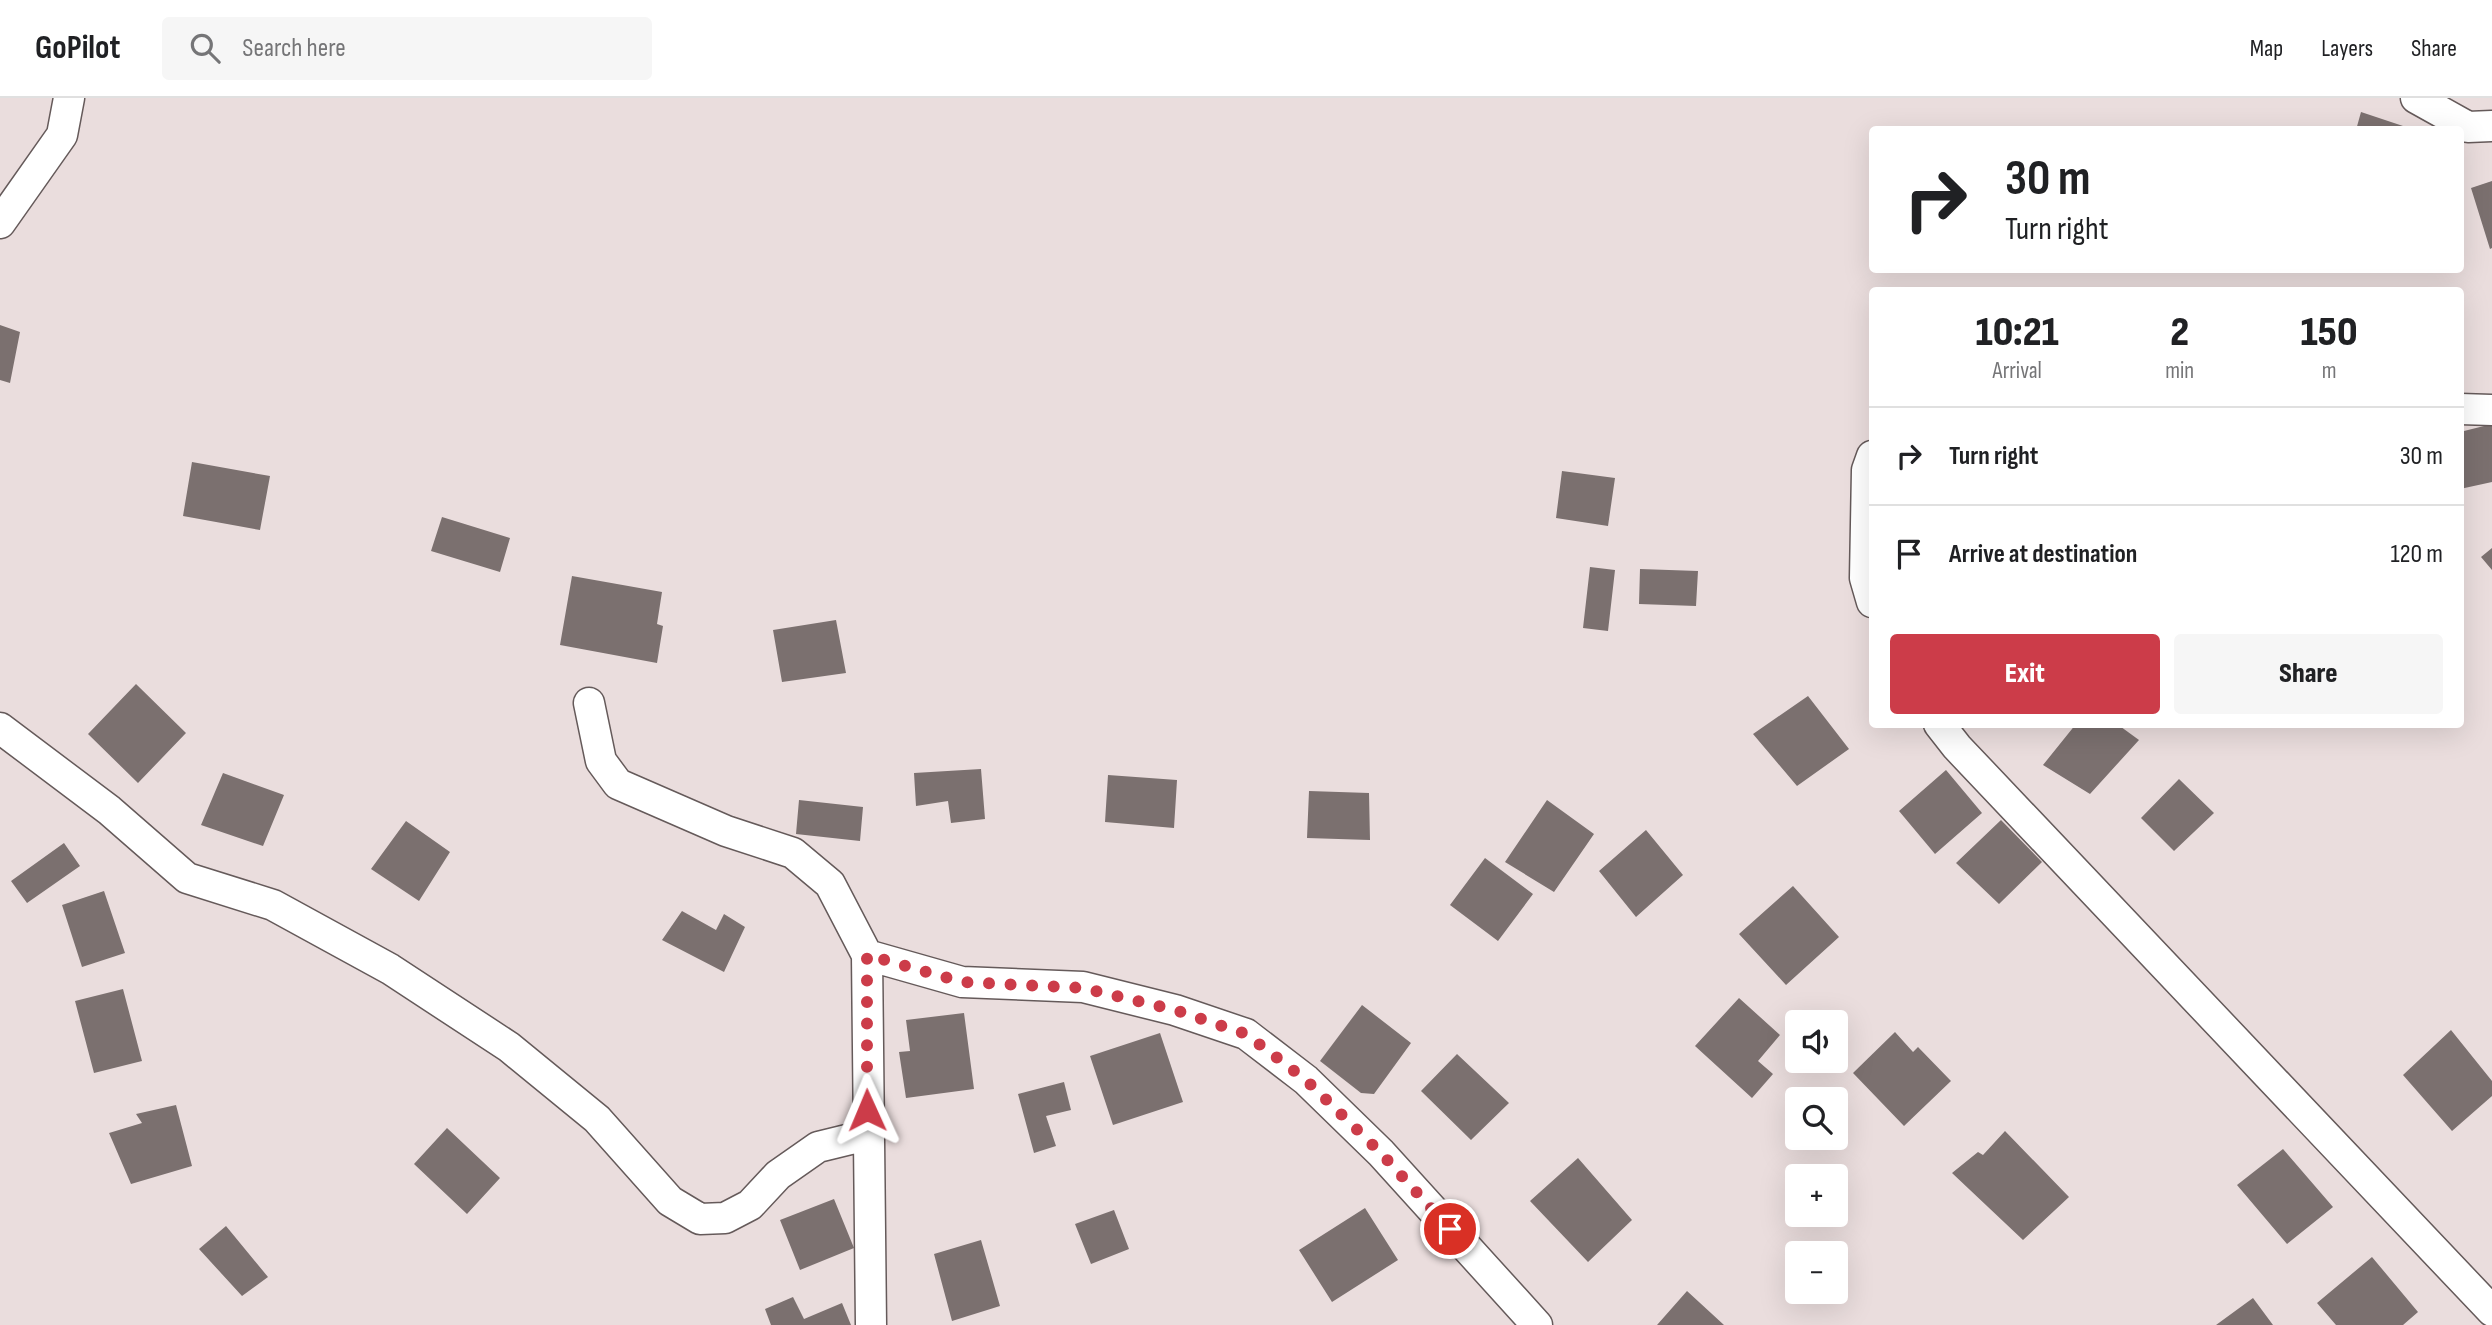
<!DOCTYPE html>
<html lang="en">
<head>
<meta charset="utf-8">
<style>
	:root { --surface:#fff; --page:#f6f6f6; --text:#202124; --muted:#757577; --line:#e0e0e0; --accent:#cc3c49 }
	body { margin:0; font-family:"Sofia Sans Condensed",sans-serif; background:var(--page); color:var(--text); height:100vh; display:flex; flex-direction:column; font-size:26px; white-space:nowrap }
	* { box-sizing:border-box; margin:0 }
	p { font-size:23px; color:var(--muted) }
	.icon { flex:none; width:38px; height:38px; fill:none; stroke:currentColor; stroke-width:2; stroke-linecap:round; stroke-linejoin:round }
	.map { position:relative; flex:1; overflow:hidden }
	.drawer { position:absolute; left:1869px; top:189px; width:595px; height:441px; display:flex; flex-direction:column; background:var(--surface); border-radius:7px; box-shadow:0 7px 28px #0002 }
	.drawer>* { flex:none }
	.banner { position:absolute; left:1869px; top:28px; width:595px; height:147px; border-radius:7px; box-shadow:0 7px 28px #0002; background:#fff; color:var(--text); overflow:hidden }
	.fabs { position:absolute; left:1785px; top:912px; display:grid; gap:14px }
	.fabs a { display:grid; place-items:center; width:63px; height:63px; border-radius:7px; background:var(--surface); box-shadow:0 7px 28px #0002; font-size:35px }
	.pin { position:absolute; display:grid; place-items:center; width:60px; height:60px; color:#fff; margin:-30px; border:4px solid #fff; border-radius:50%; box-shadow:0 2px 7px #0007 }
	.me { position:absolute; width:77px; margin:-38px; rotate:359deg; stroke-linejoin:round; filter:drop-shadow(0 0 5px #0008) }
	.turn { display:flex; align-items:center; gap:24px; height:147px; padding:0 21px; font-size:32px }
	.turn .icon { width:91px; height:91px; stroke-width:2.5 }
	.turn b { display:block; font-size:49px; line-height:60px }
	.eta { display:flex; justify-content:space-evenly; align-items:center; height:119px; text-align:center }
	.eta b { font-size:42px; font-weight:800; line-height:49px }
	.action { display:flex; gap:14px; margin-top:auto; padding:14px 21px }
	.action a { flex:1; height:80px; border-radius:7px; background:var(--accent); color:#fff; font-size:28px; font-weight:800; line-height:80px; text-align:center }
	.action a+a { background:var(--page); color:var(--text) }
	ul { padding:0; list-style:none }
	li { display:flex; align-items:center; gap:21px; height:98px; padding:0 21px; border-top:2px solid var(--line) }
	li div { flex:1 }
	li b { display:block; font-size:26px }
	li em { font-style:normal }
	header { display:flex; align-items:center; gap:42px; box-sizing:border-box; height:98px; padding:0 35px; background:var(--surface); border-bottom:2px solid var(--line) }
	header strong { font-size:33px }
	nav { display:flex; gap:38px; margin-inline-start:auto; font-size:24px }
	.search { width:490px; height:63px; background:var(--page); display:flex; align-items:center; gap:18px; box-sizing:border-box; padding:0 24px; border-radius:7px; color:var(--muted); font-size:26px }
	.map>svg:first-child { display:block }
	.building { fill:#7b706f }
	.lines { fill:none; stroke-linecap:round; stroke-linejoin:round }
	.street-casing { stroke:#655a5a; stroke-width:33 }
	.street { stroke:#fff; stroke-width:30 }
	.route { stroke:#cc3c49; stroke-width:12; stroke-dasharray:0 21.6 }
</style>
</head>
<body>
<header>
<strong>GoPilot</strong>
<div class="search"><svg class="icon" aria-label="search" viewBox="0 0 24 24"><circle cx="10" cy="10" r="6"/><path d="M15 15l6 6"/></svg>Search here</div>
<nav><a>Map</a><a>Layers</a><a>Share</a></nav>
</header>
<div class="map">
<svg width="2492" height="1227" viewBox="0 0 2492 1227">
	<rect width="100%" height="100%" fill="#eadddd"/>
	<path class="building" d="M 2361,14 L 2412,31 L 2411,32 L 2356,32 Z
		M 2492,83 L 2492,150 L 2490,151 L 2471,90 Z
		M 0,227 L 20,234 L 10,285 L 0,282 Z
		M 2492,326 L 2492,384 L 2460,391 L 2460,334 Z
		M 192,364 L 270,378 L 260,432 L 183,418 Z
		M 1562,373 L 1615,380 L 1608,428 L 1556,420 Z
		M 442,419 L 510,440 L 500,474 L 431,453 Z
		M 2492,450 L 2492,472 L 2481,459 Z
		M 1590,469 L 1615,472 L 1608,533 L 1583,530 Z
		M 1640,471 L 1698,473 L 1696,508 L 1639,506 Z
		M 572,478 L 662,494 L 657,526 L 663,528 L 657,565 L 560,547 Z
		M 836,522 L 846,575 L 782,584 L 773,532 Z
		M 136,586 L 186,635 L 138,685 L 88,636 Z
		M 1808,598 L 1849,651 L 1797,688 L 1753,636 Z
		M 2076,626 L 2117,626 L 2139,642 L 2090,696 L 2043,667 Z
		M 981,671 L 985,721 L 951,725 L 948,703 L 916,708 L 914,675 Z
		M 1946,672 L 1982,715 L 1935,756 L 1899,713 Z
		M 223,675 L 284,697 L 263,748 L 201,727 Z
		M 1108,677 L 1177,682 L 1174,730 L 1105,724 Z
		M 2179,681 L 2214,715 L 2174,753 L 2141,720 Z
		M 1309,693 L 1369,695 L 1370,742 L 1307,740 Z
		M 799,702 L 863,709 L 860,743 L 796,736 Z
		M 1547,702 L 1594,736 L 1554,794 L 1505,764 Z
		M 2001,722 L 2042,764 L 1999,806 L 1956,765 Z
		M 406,723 L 450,754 L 419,803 L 371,771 Z
		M 1646,732 L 1683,777 L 1636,819 L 1599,773 Z
		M 64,745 L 80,768 L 27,805 L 11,783 Z
		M 1485,760 L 1533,796 L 1498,843 L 1450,807 Z
		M 1793,788 L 1839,839 L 1786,887 L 1739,836 Z
		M 104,793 L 125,855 L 82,869 L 62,807 Z
		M 682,813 L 716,832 L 724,816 L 745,829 L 724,874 L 662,842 Z
		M 123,891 L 142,963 L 94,975 L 75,903 Z
		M 1739,900 L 1780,937 L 1758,963 L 1773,976 L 1752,1000 L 1695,948 Z
		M 1362,907 L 1411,945 L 1374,996 L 1361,995 L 1320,963 Z
		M 964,915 L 974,991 L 906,1000 L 899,954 L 910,953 L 906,922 Z
		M 2451,932 L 2492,983 L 2492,998 L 2452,1033 L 2403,977 Z
		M 1895,934 L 1913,954 L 1918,949 L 1951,983 L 1904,1028 L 1853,975 Z
		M 1160,935 L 1183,1004 L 1113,1027 L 1090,958 Z
		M 1457,956 L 1509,1005 L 1471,1042 L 1421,993 Z
		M 1064,984 L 1071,1012 L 1046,1018 L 1056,1048 L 1034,1055 L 1018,996 Z
		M 176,1007 L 192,1068 L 131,1086 L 109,1035 L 142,1025 L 136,1016 Z
		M 447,1030 L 500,1080 L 467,1116 L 414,1066 Z
		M 2005,1033 L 2069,1099 L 2023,1142 L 1952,1075 L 1978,1054 L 1983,1057 Z
		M 2283,1051 L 2333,1109 L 2287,1146 L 2237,1087 Z
		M 1578,1060 L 1632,1122 L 1588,1164 L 1530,1103 Z
		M 834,1101 L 854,1150 L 800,1172 L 780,1122 Z
		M 1365,1110 L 1398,1162 L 1332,1204 L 1299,1152 Z
		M 1114,1112 L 1129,1151 L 1091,1166 L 1075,1126 Z
		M 226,1128 L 268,1179 L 242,1198 L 199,1151 Z
		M 981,1142 L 1000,1208 L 952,1223 L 934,1156 Z
		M 2372,1159 L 2418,1214 L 2403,1227 L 2336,1227 L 2317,1205 Z
		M 1687,1193 L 1724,1227 L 1657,1227 Z
		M 793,1199 L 804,1221 L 842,1205 L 851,1227 L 771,1227 L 765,1211 Z
		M 2253,1200 L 2273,1227 L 2216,1227 Z"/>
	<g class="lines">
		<g class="street-casing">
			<path id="street" d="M 2416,0 L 2468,29 L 2492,28
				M 0,125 L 62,37 L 69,0
				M 2460,311 L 2492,312
				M 1872,358 L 1867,372 L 1865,480 L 1872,504
				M 589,605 L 601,663 L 618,686 L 726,733 L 793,755 L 830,786 L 867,857 L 962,884 L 1083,889 L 1175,912 L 1246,936 L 1306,982 L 1381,1055 L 1537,1227
				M 1939,626 L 1957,649 L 2492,1213
				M 0,630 L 109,712 L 187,780 L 273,807 L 390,871 L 509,949 L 597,1021 L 670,1103 L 700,1121 L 725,1120 L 750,1107 L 778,1077 L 818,1049 L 867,1037
				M 867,857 L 871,1227"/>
		</g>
		<use href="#street" class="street"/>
	</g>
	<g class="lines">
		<path class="route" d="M 867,1012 L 867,857 L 962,884 L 1083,890 L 1175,912 L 1246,936 L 1306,982 L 1381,1055 L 1450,1131"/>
	</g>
</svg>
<div class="fabs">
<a><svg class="icon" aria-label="sound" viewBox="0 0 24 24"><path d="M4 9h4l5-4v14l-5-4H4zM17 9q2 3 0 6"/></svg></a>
<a><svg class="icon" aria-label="search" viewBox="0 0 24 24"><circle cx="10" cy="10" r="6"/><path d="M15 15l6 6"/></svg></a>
<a>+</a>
<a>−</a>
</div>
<div class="pin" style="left:1450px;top:1131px;background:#d93025"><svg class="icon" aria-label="arrive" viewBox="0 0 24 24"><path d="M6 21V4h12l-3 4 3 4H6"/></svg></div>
<svg class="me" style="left:867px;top:1012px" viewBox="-20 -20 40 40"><path d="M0-17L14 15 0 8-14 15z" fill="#cc3c49" stroke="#fff" stroke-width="4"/></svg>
<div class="banner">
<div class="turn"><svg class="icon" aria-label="right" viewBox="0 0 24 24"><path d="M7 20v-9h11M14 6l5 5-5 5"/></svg><div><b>30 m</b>Turn right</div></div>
</div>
<section class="drawer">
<div class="eta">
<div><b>10:21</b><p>Arrival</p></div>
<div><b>2</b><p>min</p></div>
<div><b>150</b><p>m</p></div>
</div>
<ul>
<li><svg class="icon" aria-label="right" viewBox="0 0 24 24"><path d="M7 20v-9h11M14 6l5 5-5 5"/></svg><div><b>Turn right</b></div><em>30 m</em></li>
<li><svg class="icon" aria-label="arrive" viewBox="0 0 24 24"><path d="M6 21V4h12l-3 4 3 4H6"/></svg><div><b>Arrive at destination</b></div><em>120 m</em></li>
</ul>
<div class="action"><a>Exit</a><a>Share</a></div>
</section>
</div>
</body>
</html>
